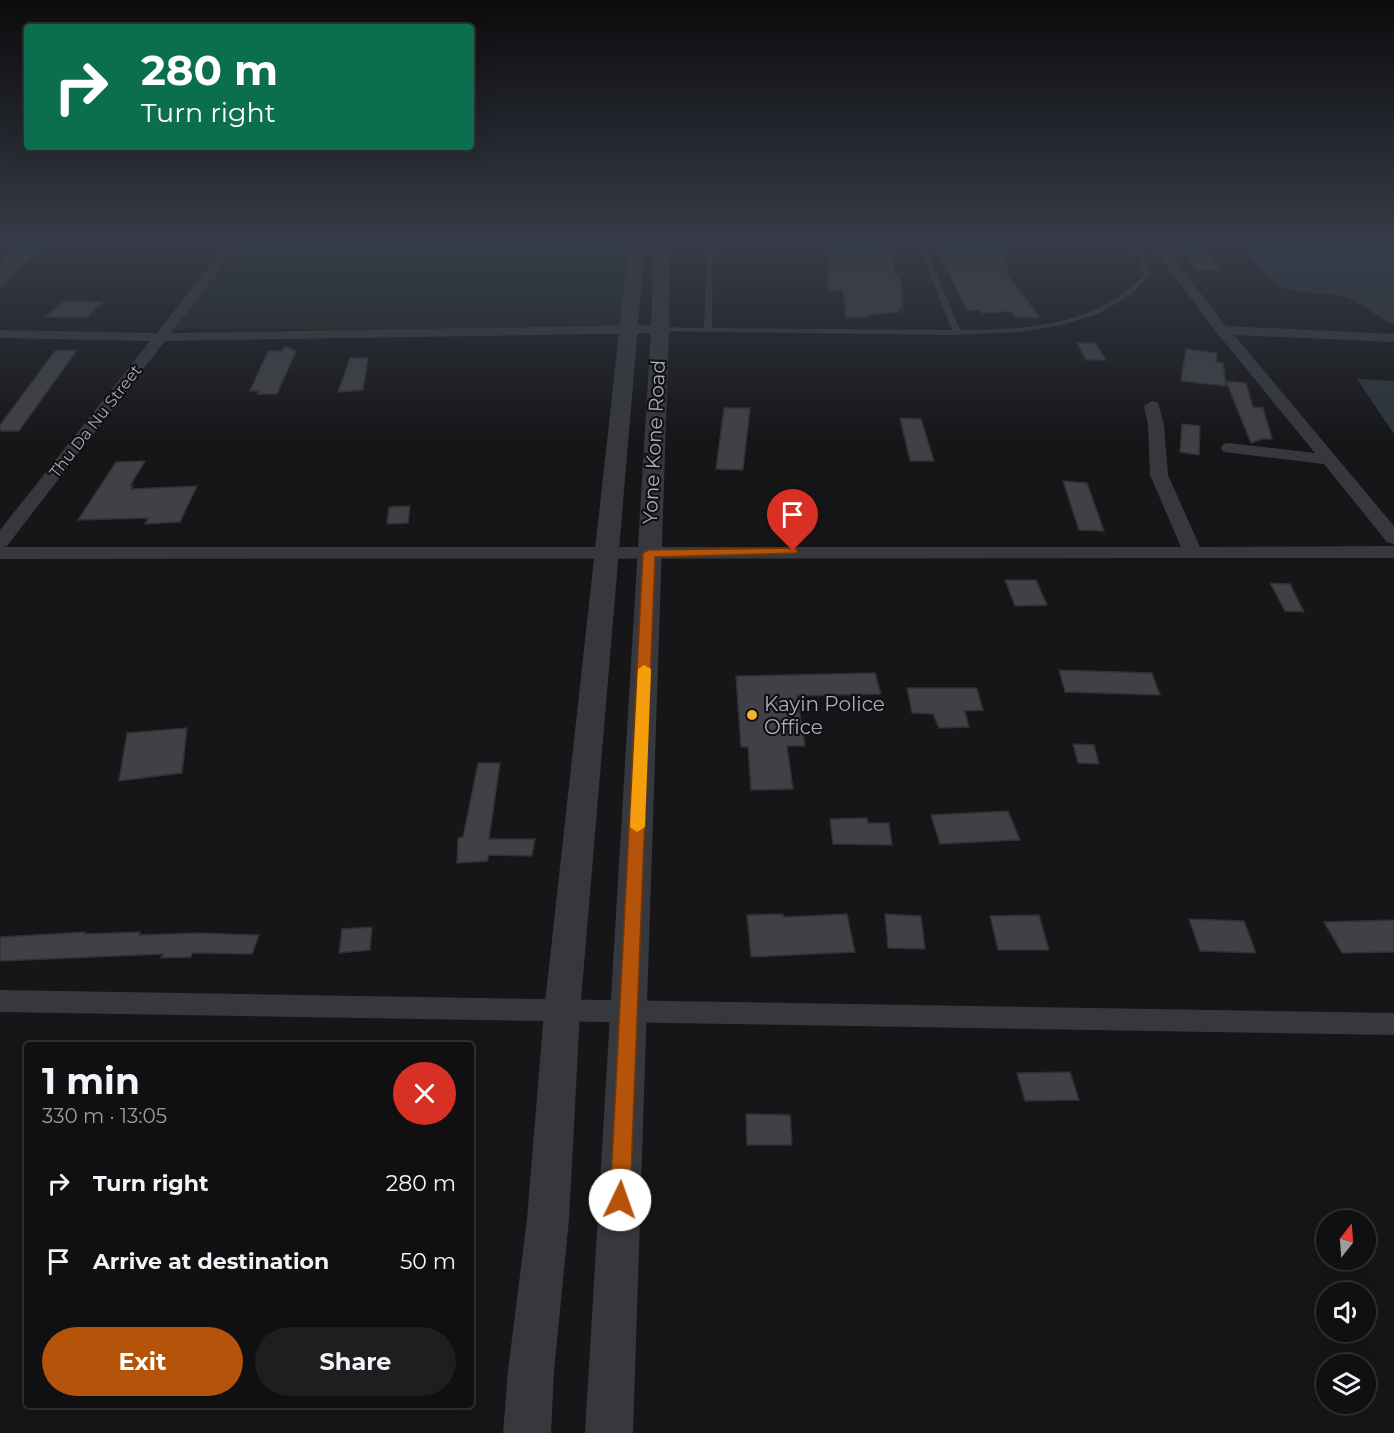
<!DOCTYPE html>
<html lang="en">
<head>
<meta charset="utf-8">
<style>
	:root { --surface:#101012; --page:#1e1e20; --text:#f1f3f6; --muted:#9c9d9f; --line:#303032; --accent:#b45309 }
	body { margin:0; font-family:Montserrat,sans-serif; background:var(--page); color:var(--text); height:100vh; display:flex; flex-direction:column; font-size:22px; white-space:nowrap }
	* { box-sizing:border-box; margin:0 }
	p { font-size:20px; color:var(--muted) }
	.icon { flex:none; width:33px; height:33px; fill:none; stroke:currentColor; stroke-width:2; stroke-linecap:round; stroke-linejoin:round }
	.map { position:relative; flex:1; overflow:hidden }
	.panel { position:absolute; left:24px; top:1042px; width:450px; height:366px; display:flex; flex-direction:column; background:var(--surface); border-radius:6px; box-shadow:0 6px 24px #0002,0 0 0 2px var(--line) }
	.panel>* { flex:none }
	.banner { position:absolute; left:24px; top:24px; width:450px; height:126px; border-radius:6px; box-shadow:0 6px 24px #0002,0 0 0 2px var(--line); background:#0b6e4f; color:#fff; overflow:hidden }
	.needle { width:39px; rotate:17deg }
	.buttons { position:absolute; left:1316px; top:1210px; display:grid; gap:12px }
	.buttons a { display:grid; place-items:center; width:60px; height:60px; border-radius:50%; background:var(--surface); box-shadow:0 6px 24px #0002,0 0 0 2px var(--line); font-size:30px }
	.pin { position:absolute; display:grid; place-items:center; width:51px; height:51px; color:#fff; margin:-62px -26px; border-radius:50% 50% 50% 0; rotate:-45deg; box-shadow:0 0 6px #0007 }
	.pin .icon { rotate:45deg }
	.me { position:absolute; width:66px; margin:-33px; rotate:3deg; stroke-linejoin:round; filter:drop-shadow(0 0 4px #0008) }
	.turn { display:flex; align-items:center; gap:21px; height:126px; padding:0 18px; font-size:27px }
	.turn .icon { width:78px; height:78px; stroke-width:2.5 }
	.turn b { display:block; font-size:42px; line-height:51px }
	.round { display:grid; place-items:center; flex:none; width:63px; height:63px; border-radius:32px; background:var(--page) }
	.overview { display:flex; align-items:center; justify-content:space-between; height:102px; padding:0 18px }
	h1 { font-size:36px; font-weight:700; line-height:45px }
	.action { display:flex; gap:12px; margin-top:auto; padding:12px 18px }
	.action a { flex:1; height:69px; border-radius:36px; background:var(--accent); color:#fff; font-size:24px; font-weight:700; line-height:69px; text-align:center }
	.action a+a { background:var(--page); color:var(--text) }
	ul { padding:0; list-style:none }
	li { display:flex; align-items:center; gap:18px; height:78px; padding:0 18px }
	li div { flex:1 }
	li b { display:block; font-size:22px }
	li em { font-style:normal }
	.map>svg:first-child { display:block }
	.green { fill:#1e261f }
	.water { fill:#2c353c }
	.building { fill:#404145; stroke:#303034; stroke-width:1.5 }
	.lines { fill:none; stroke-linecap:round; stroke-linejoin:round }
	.path { stroke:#3d3f44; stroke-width:2; stroke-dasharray:1.5 3; stroke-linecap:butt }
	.service { fill:#37383d; fill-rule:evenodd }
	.minor { fill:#37383d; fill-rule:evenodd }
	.tertiary { fill:#37383d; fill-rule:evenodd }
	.route { fill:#b45309; stroke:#753606; stroke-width:1.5 }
	.slow { fill:#f59e0b }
	.poi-dot { fill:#f2b134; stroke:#111113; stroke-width:2 }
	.labels { text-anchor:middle; stroke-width:4.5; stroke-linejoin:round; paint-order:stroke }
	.far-street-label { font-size:16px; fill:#a8adb8; stroke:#111113 }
	.street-label { font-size:20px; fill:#a8adb8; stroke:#111113 }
	.poi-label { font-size:20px; fill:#a8adb8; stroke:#111113; text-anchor:start }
</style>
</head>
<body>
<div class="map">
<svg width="1394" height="1433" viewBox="0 0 1394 1433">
	<rect width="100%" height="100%" fill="#161618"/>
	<path class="green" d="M 235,242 L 637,242 L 630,329 L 163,330 Z"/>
	<path class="water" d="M 1248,242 L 1394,242 L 1394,324 C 1376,318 1364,303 1346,297 C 1327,291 1305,296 1287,289 C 1271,282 1259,268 1248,256 Z
		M 1357,379 L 1394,381 L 1394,434 Z"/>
	<path class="building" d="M 843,242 L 874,242 L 876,246 L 892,246 L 895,274 L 900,274 L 903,309 L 898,309 L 900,312 L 868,315 L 868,317 L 846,318 L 843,290 L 828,290 L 830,244 L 844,245 Z
		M 949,242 L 981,242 L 984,245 L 998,245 L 1004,253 L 1009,270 L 1004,269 L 1040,318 L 1014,317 L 1012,311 L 982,313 L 978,310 L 967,310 L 936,247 L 951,247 Z
		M 1176,242 L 1198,242 L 1220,270 L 1196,270 Z
		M 18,248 L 42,248 L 0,287 L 0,264 Z
		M 64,301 L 103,302 L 86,318 L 45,317 Z
		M 1077,343 L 1095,343 L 1106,360 L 1086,360 Z
		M 285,346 L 296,351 L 277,394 L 257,394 L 259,391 L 250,391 L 268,351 L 282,351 Z
		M 1186,349 L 1217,353 L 1216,362 L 1223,363 L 1226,386 L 1181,381 Z
		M 77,350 L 19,431 L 0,431 L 0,425 L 55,351 Z
		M 350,358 L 368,358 L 363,390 L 338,392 Z
		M 1226,381 L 1246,383 L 1253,407 L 1263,408 L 1272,439 L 1262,439 L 1251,443 Z
		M 724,408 L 750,408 L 743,470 L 716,469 Z
		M 900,418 L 921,419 L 934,461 L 910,461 Z
		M 1182,424 L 1200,426 L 1199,455 L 1180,452 Z
		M 145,461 L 130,486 L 133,486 L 131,489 L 197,486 L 180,522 L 145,524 L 148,518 L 78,520 L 116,462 Z
		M 1063,481 L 1087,483 L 1104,531 L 1079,530 Z
		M 410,506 L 408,523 L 387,524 L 389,507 Z
		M 1005,580 L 1036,580 L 1047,605 L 1015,606 Z
		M 1270,583 L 1290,584 L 1304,612 L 1285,611 Z
		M 1059,670 L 1152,673 L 1160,695 L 1065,692 Z
		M 875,673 L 881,694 L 797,696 L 805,746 L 787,746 L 793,789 L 751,790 L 748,747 L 741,747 L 736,676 Z
		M 907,688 L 977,688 L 983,710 L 965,711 L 969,727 L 939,728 L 933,714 L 912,713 Z
		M 187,728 L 182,773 L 119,781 L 127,733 Z
		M 1073,744 L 1094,745 L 1099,764 L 1078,763 Z
		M 478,763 L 500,763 L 489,839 L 535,839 L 532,856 L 488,855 L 488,861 L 457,863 L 458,838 L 463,837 Z
		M 1008,811 L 1020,840 L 940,844 L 931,815 Z
		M 867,818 L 868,823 L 889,823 L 892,845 L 833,844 L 830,819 Z
		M 783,914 L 784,917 L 847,914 L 855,952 L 751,957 L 747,915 Z
		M 885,914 L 921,916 L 925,949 L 888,948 Z
		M 1039,915 L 1049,950 L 998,950 L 990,916 Z
		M 1189,919 L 1244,921 L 1256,953 L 1200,951 Z
		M 1394,920 L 1394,952 L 1342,953 L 1324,922 Z
		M 372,927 L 370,950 L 339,953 L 342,929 Z
		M 85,932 L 84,934 L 140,932 L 139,935 L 199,933 L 259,935 L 252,954 L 192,953 L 191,957 L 161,958 L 163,954 L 0,961 L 0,937 Z
		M 1070,1072 L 1079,1100 L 1025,1101 L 1017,1073 Z
		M 746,1114 L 790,1115 L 792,1145 L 747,1145 Z"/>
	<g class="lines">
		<path class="path" d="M 404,242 L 396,248 L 398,254 C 421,264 449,264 470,248 L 467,242
			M 247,247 L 396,248
			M 470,248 L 618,247"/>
		<path class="service" d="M 707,242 L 713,242 L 712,328 L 952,330 L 917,242 L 923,242 L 960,330 C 1023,330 1100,326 1144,274 L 1141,262 L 1130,242 L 1136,242 L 1147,262 L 1150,274 L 1132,294 L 1100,313 L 1062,325 L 1019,332 L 954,335 L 657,331 L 656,329 L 660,327 L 704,328 Z"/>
		<path class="minor" d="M 228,242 L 241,242 L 171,333 L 660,325 L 667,329 L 660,333 L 165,341 L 7,546 L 1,547 L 1181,547 L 1150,475 L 1148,425 L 1144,406 L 1152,401 L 1158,403 L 1164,425 L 1168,475 L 1200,547 L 1394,546 L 1394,558 L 0,559 L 0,530 L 150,341 L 0,338 L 0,330 L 157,333 Z
			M 1149,242 L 1161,242 L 1226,326 L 1394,334 L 1394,342 L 1234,335 L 1394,526 L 1394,544 L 1387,542 L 1324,464 L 1223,452 L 1221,448 L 1223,444 L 1229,443 L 1315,453 L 1217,333 Z
			M 0,990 L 1394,1013 L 1394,1035 L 0,1012 Z"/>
		<path class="tertiary" d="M 629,242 L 645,242 L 580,1012 L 569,1219 L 554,1371 L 551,1433 L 503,1433 L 508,1371 L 527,1219 L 544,1012 Z
			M 654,242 L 670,242 L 669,329 L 633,1433 L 585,1433 L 651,329 Z"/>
	</g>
	<linearGradient id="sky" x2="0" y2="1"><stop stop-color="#0c0c0d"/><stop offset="0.55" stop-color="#363c48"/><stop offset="1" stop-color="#363c48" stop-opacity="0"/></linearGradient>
	<rect width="1394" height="443" fill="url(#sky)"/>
	<path class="route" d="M 793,548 L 797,549 L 797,553 L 655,557 L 630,1200 L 627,1206 L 620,1209 L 613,1206 L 610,1200 L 643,553 L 649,550 Z"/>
	<path class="slow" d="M 644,665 L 651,669 L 645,827 L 637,832 L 630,827 L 638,669 Z"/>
	<circle class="poi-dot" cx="752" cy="715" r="6"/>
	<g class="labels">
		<g class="far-street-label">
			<text transform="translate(95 421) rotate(-52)" y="6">Thu Da Nu Street</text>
		</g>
		<g class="street-label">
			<text transform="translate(654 442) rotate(-87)" y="7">Yone Kone Road</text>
		</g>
		<g class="poi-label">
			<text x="764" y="711">Kayin Police<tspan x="764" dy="23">Office</tspan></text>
		</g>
	</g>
</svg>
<div class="buttons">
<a><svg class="needle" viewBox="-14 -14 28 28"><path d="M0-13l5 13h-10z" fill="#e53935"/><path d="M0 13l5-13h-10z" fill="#9c9d9f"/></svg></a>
<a><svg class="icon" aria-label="sound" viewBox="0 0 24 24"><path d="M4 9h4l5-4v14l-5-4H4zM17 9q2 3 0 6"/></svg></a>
<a><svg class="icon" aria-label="layers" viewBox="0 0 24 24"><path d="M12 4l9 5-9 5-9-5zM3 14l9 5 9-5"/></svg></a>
</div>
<div class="pin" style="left:793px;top:551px;background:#d93025"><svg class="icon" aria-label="arrive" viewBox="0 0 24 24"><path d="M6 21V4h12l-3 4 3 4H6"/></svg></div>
<svg class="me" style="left:620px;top:1200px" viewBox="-20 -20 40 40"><circle r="19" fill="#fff"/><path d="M0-13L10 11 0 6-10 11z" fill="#b45309"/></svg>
<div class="banner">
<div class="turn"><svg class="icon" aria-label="right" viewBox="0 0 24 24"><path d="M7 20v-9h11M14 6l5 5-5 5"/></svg><div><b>280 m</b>Turn right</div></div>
</div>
<section class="panel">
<div class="overview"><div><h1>1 min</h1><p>330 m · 13:05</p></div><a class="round" style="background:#d93025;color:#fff"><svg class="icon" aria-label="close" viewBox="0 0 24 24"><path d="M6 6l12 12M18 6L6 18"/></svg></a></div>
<ul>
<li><svg class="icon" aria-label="right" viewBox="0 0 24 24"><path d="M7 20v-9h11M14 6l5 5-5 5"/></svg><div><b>Turn right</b></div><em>280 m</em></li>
<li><svg class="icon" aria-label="arrive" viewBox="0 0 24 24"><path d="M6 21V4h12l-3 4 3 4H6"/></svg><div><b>Arrive at destination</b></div><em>50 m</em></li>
</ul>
<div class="action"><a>Exit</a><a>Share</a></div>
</section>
</div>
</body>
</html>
